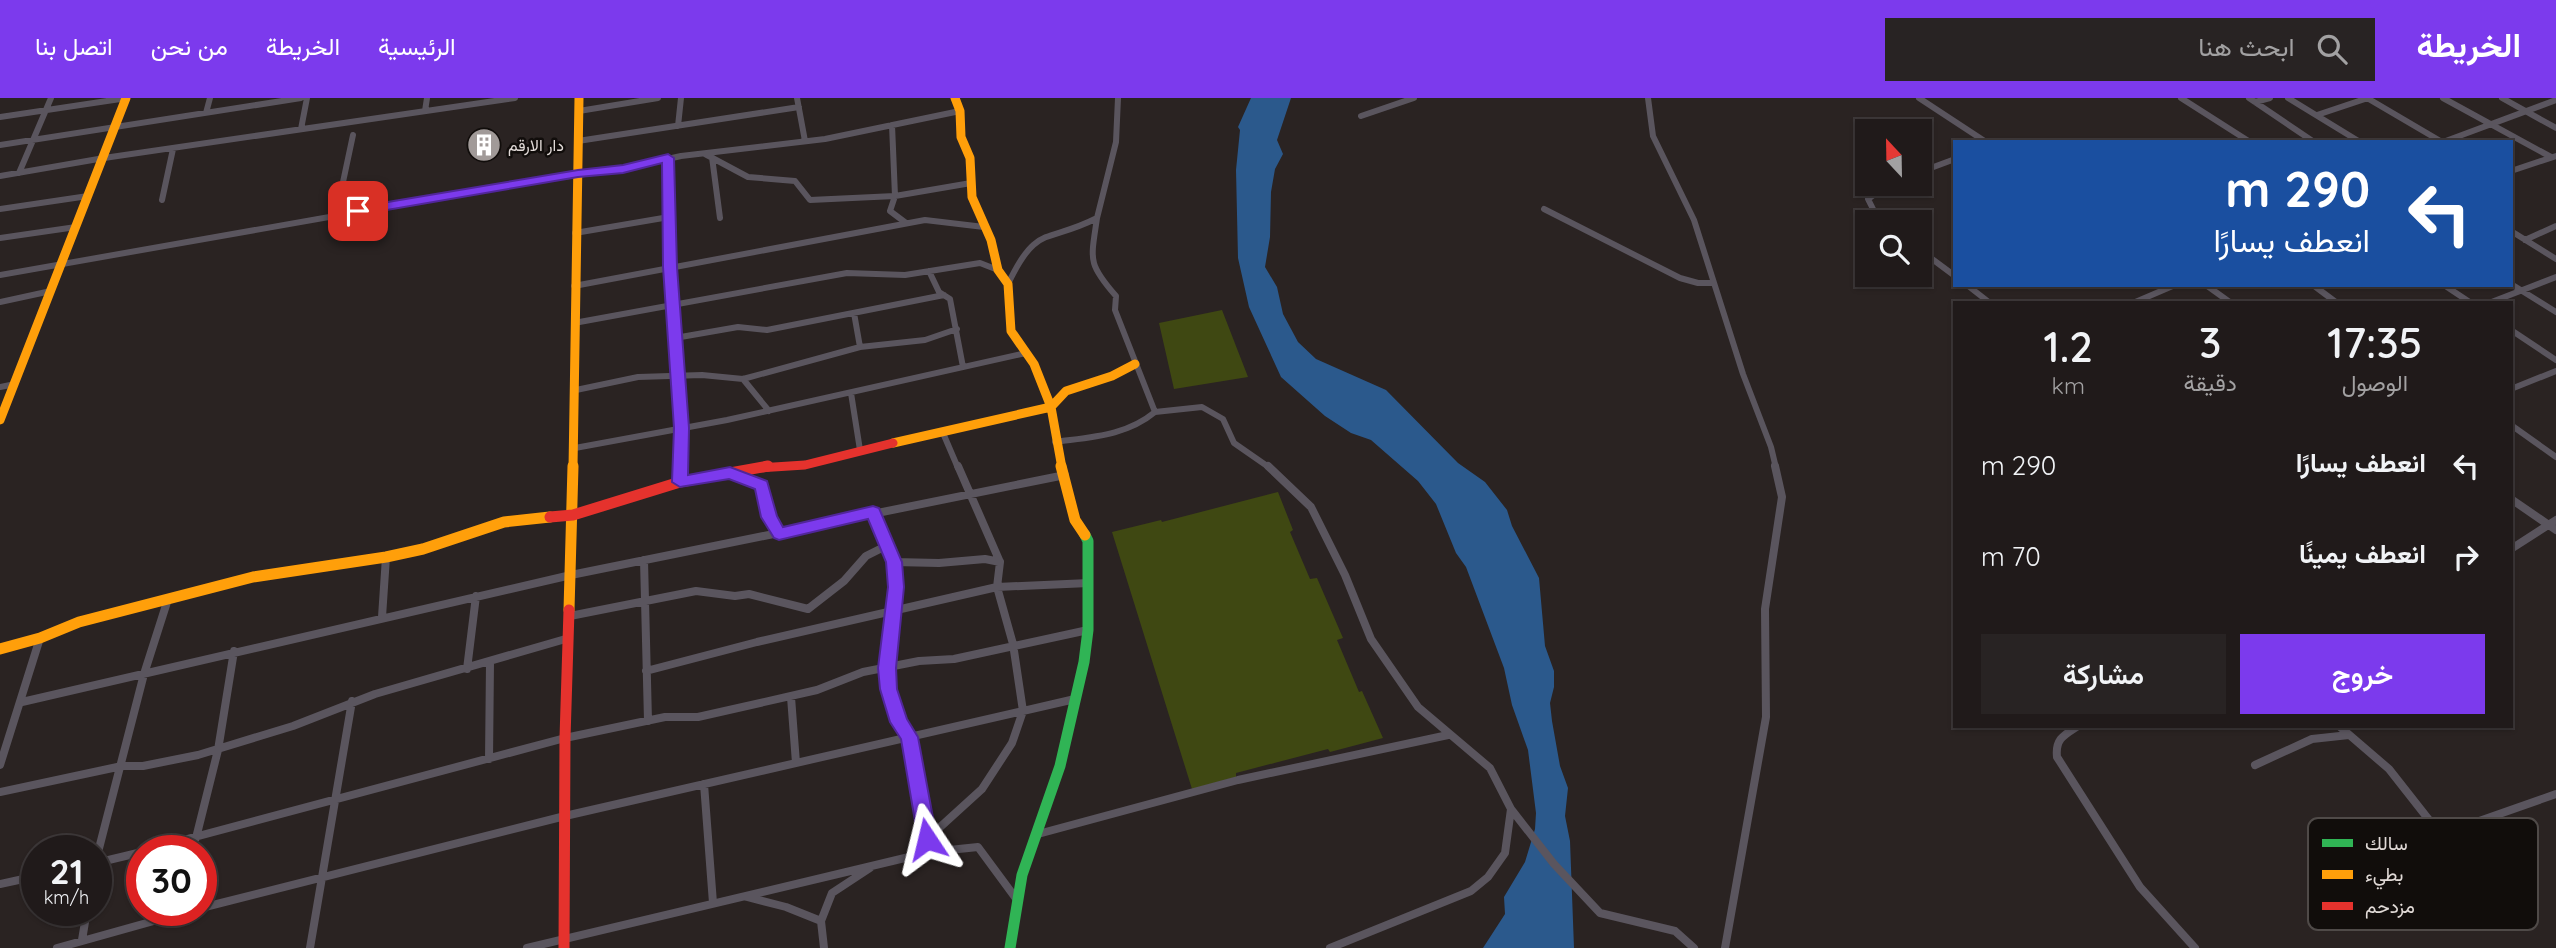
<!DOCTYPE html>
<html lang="ar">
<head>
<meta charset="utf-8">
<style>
	:root { --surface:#201a1a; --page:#282323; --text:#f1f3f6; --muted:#a2a1a2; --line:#3d3839; --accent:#7c3aed }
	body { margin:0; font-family:Quicksand,Vazirmatn,sans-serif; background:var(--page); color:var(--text); direction:rtl; height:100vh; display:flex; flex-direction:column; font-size:26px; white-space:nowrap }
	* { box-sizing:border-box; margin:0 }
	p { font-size:23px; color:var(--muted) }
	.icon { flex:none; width:38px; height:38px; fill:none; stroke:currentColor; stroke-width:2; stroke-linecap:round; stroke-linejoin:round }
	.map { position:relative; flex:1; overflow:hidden; direction:ltr }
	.drawer { position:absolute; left:1953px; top:203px; width:560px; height:427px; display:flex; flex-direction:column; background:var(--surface); border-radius:0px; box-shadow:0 2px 5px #0004,0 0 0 2px var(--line); direction:rtl }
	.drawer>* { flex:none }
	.banner { position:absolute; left:1953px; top:42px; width:560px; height:147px; border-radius:0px; box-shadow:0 2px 5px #0004,0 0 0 2px var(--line); direction:rtl; background:#1a4fa0; color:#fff; overflow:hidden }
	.needle { width:46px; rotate:338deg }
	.buttons { position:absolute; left:1855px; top:21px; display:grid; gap:14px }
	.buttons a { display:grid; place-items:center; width:77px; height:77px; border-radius:0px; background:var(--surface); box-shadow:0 2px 5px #0004,0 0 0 2px var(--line); font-size:35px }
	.speed { position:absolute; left:21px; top:737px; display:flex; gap:14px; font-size:35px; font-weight:700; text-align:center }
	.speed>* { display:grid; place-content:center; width:91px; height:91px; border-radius:50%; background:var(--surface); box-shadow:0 2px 5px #0004,0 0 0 2px var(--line); line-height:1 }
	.speed small { font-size:18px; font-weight:400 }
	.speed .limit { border:10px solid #d22; background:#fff; color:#111 }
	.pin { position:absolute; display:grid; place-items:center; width:60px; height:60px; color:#fff; margin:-30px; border-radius:14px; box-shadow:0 4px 10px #0006 }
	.me { position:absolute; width:77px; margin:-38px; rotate:350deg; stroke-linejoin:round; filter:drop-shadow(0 0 5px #0008) }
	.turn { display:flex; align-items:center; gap:24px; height:147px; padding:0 28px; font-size:32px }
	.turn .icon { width:91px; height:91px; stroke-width:2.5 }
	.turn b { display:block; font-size:49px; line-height:60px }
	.eta { display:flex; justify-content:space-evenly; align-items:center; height:119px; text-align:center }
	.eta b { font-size:42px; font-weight:600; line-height:49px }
	.button { display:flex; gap:14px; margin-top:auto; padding:14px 28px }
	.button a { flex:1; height:80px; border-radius:0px; background:var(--accent); color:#fff; font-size:28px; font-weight:600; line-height:80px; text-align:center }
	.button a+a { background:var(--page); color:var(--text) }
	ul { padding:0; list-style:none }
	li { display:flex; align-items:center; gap:21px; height:91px; padding:0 28px }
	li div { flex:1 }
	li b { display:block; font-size:26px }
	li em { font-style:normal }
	header { display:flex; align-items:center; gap:42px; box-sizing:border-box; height:98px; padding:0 35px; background:var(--accent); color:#fff }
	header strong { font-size:33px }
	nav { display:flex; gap:38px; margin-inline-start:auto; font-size:24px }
	.search { width:490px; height:63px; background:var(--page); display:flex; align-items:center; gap:18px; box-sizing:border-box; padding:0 24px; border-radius:0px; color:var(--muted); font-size:26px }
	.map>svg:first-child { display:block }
	.green { fill:#3f4812 }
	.water { fill:#2b598c }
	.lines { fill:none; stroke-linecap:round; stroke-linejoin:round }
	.street-far1 { stroke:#5a555e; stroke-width:6 }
	.street { stroke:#5a555e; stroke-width:8 }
	.fast { stroke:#30b455; stroke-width:11 }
	.slow-far1 { stroke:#ff9f0a; stroke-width:9 }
	.slow { stroke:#ff9f0a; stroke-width:11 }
	.jam-far1 { stroke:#e5322d; stroke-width:9 }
	.jam { stroke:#e5322d; stroke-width:11 }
	.route { fill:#7c3aed; stroke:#51269a; stroke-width:2 }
	.labels { text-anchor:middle; stroke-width:5; stroke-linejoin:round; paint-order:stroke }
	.far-poi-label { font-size:16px; fill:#e1dad7; stroke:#110d0b; text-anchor:start }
	.key { fill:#110d0b; stroke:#4f4a48; stroke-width:2 }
	.key-label { font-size:19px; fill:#e1dad7 }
</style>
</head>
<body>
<header>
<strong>الخريطة</strong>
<div class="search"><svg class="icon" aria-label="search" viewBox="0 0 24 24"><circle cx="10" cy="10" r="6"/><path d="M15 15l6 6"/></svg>ابحث هنا</div>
<nav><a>الرئيسية</a><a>الخريطة</a><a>من نحن</a><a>اتصل بنا</a></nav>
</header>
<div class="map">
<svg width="2556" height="850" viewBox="0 0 2556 850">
	<rect width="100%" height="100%" fill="#2a2322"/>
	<path class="green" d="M 1222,212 L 1248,279 L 1174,291 L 1159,225 Z
		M 1278,394 L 1293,432 L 1290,434 L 1310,481 L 1317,480 L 1343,540 L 1337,542 L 1359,594 L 1362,593 L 1383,640 L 1330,654 L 1328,651 L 1236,675 L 1236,679 L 1192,691 L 1112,434 L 1161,422 L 1162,424 Z"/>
	<path class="water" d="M 1251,0 L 1291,0 L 1277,42 L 1283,56 L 1275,71 L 1271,94 L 1270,139 L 1265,169 L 1277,189 L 1283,216 L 1298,244 L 1316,261 L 1386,292 L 1458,365 L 1485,384 L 1507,412 L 1512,428 L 1539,480 L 1545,548 L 1554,573 L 1554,589 L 1550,605 L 1552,623 L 1560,668 L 1568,690 L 1565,718 L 1570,743 L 1574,850 L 1483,850 L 1505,816 L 1504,799 L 1525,764 L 1535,731 L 1536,715 L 1528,652 L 1512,607 L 1504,570 L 1466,469 L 1456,455 L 1436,406 L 1418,383 L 1371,342 L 1351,335 L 1325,318 L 1281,279 L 1249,209 L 1238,160 L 1236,72 L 1240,32 L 1238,29 Z"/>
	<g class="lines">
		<path class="street-far1" d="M 797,0 L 805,43
			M 1648,0 L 1653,38 L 1694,122 L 1743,276 L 1771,349 L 1776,370
			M 1919,0 L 1986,44
			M 2181,0 L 2250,44
			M 2249,0 L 2314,44
			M 2288,0 L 2360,44
			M 2367,0 L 2442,44
			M 2443,0 L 2551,59
			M 2502,0 L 2556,30
			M 2255,4 L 2270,0
			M 425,13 L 427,0
			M 579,13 L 658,0
			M 206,15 L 210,0
			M 2317,17 L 2368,0
			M 1361,18 L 1414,0
			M 0,19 L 127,0
			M 892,27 L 895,98 L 890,113 L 906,125
			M 678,28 L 681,0
			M 301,31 L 307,0
			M 578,43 L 799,9
			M 2443,44 L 2556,2
			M 0,47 L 301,0
			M 705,56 L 748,79 L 795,83 L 810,102 L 895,98 L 971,85
			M 712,59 L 720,120
			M 668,60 L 670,169 L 682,330 L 681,370
			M 2511,73 L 2556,58
			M 1920,74 L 1955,61
			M 19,75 L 51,0
			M 0,78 L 104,60 L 515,0
			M 162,102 L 173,51
			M 0,111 L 88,98
			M 1544,111 L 1680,180 L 1698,185 L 1713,185
			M 336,117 L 353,37
			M 1884,124 L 1875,115 L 1868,101 L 1889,86
			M 2511,133 L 2556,161
			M 575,135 L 669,119
			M 0,140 L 76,129
			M 2525,142 L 2556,128
			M 1920,152 L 1955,178
			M 929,173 L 939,194 L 950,201 L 963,269
			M 0,177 L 539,82 L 623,71 L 681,58 L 825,41 L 960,13
			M 1008,186 C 1037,125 1046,146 1097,120 L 1116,44 L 1118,0
			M 2511,186 L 2556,214
			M 1967,187 L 1990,205
			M 2206,187 L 2231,205
			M 2313,187 L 2337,205
			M 2444,187 L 2471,205
			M 574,188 L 925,122 L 984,129
			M 0,204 L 51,193
			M 2133,205 L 2175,187
			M 2489,205 L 2556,179
			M 854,215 L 860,249
			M 574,225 L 847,175 L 905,177 L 980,165 L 998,172
			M 2511,232 L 2556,262
			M 675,240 L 738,229 L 767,232 L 944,197
			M 743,281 L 769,313
			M 0,289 L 15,286
			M 2511,291 L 2556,273
			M 576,292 L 638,279 L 702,277 L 743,281 L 860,249 L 925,242 L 957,231
			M 851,295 L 860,352
			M 1155,314 L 1202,309 L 1223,321 L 1234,345 L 1270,370
			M 2511,327 L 2556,359
			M 943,335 L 958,370
			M 1055,344 C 1091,339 1126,338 1155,314 L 1115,212 L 1116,198 C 1087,165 1091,162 1097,120
			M 575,350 L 727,322 L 1026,255"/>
		<path class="street" d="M 1268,368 L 1311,409 L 1345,477 L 1371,541 L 1418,609 L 1490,670 L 1511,711 L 1505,755 L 1488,779 L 1471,793 L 1330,850
			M 733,376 L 762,387 L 769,419 L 779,436
			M 680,384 L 681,368
			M 2511,401 L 2556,432
			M 873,414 L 889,450
			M 2511,451 L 2556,422
			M 893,461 L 895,488 L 889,548 L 889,579 L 895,610 L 910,639 L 930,754
			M 644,462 L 648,623
			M 570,518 L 696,493 L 735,498 L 749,496 L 808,511 L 844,483 L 866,458 L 888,447 L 894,464 L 939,465 L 985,461 L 1000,464
			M 382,519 L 386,459
			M 467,571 L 476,498
			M 646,573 L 757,544 L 997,489 L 1089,485
			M 791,599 L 796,665
			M 22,604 L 571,477 L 1065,377
			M 2078,628 C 2064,637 2055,641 2057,659 L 2140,789 L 2195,850
			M 2339,628 L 2389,671 L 2433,727 L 2445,735 L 2556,696
			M 489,661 L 490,565
			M 0,667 L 40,540
			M 2255,667 L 2312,641 L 2349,637
			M 704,686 L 713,805
			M 0,694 L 122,668 L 143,668 L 198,657 L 293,628 L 375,596 L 569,540
			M 1511,711 L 1554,766 L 1600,815 L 1675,833 L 1694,850
			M 1038,736 L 1238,682 L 1448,637
			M 196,740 L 218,652 L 234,553
			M 927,741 L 982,691 L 1012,645 L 1023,613 L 1013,546 L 997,489 L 1000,464 L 958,368
			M 146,752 L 565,640 L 665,619 L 698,619 L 817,592 L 863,574 L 919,563 L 954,561 L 1088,532
			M 96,762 L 144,576 L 168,501
			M 96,765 L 142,754
			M 0,786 L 37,778
			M 747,799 L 786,809 L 821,823 L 824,850
			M 201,810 L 565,718 L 1075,601
			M 821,823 L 832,795 L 870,770
			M 82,842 L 87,812
			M 57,850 L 193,812
			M 310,850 L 352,603
			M 527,850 L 930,754 L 978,749 L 1017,802
			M 1725,850 L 1766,619 L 1765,511 L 1782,399 L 1775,368"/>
		<path class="fast" d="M 1010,850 L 1022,777 L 1060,668 L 1084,564 L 1088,532 L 1088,443 L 1085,437"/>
		<path class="slow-far1" d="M 955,0 L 960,13 L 961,39 L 970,60 L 972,99 L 991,142 L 998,172 L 1008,186 L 1011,233 L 1034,266 L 1051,309 L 1062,370
			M 0,322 L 126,0
			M 893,345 L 1051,309 L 1066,293 L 1112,278 L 1135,266
			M 573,370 L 579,0"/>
		<path class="slow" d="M 1061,368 L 1075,422 L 1085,437
			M 569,512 L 573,368
			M 0,551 L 40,540 L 79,524 L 253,479 L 386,459 L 423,451 L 504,424 L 550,419"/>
		<path class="jam-far1" d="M 758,370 L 805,367 L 893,345"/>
		<path class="jam" d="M 550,419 L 573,417 L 680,384 L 768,368
			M 564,850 L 565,640 L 569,512"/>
	</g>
	<path class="route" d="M 668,56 L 674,60 L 677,169 L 689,330 L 688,377 L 730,369 L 767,383 L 777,418 L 783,429 L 873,408 L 879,410 L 902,464 L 904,489 L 896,570 L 897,591 L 907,621 L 918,639 L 937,741 L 934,747 L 927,749 L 921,747 L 918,741 L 901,641 L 890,624 L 880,591 L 878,570 L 888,489 L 886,464 L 868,421 L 779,442 L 774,440 L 761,419 L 755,391 L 729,381 L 680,389 L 672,384 L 674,330 L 663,169 L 662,65 L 623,75 L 578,79 L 358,117 L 352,113 L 358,109 L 578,72 L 623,67 Z"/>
	<defs>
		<g id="building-disc" transform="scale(1.75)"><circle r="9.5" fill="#a19a98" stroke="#110d0b"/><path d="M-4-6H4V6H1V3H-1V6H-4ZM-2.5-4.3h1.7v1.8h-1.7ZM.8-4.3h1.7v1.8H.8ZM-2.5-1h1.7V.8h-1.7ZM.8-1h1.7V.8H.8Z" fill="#fff"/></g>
	</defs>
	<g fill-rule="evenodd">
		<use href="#building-disc" x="484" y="47"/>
	</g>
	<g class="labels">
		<g class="far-poi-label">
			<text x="508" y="53">دار الارقم</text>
		</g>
	</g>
	<rect x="2308" y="720" width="230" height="112" rx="10" class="key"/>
	<rect x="2322" y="741" width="31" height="8" fill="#30b455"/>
	<rect x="2322" y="772" width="31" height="9" fill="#ff9f0a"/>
	<rect x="2322" y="804" width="31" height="8" fill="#e5322d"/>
	<g class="key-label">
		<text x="2365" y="752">سالك</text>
		<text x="2365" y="783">بطيء</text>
		<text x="2365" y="815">مزدحم</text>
	</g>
</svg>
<div class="buttons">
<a><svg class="needle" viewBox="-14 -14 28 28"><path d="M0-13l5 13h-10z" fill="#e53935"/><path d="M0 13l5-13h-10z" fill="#a2a1a2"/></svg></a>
<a><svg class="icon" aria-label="search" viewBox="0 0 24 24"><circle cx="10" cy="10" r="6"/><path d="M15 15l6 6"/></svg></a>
</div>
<div class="speed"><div>21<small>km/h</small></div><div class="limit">30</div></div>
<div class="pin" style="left:358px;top:113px;background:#d93025"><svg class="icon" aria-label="arrive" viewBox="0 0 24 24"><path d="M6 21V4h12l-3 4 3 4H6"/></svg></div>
<svg class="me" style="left:927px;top:741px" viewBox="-20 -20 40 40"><path d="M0-17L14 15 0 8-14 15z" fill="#7c3aed" stroke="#fff" stroke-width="4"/></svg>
<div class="banner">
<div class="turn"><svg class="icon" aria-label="left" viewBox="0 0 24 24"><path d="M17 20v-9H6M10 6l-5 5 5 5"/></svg><div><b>290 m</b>انعطف يسارًا</div></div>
</div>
<section class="drawer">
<div class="eta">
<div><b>17:35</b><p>الوصول</p></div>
<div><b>3</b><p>دقيقة</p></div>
<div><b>1.2</b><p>km</p></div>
</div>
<ul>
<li><svg class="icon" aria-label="left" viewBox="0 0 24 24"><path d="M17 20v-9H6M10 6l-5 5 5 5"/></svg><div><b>انعطف يسارًا</b></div><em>290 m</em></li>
<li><svg class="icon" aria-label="right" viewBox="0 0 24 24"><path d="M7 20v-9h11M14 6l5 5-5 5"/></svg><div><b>انعطف يمينًا</b></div><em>70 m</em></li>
</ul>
<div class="button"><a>خروج</a><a>مشاركة</a></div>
</section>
</div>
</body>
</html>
